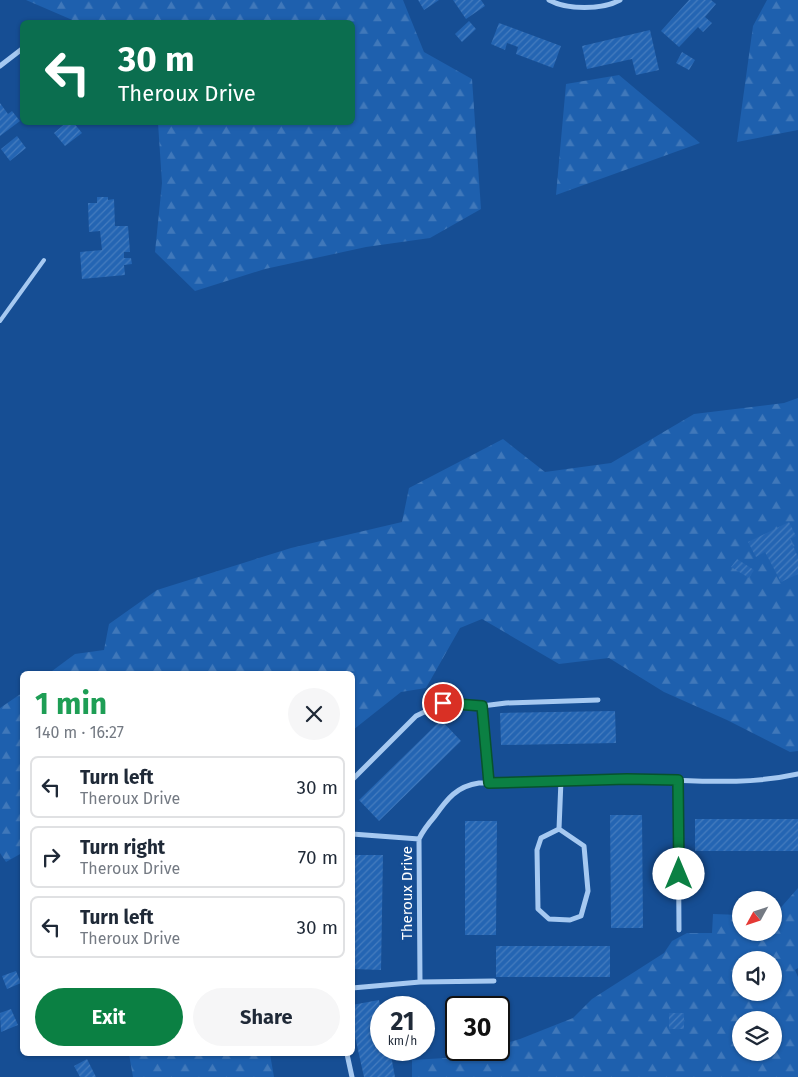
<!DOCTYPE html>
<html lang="en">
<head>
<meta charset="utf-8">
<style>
	:root { --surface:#fff; --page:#f6f6f7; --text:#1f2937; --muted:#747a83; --line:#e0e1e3; --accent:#0b8043 }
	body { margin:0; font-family:"Fira Sans",sans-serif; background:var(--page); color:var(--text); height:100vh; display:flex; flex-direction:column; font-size:19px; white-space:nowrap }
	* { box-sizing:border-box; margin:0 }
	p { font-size:16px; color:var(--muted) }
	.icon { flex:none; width:28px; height:28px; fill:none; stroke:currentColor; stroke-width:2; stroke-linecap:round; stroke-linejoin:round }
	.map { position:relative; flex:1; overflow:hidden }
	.details { position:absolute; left:20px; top:671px; width:335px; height:385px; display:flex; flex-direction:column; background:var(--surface); border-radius:8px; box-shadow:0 1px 4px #0004 }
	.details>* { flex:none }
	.guide { position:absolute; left:20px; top:20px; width:335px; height:105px; border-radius:8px; box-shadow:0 1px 4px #0004; background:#0b6e4f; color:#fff; overflow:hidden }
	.needle { width:32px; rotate:230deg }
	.tools { position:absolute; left:732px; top:891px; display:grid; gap:10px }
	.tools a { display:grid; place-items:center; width:50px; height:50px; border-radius:50%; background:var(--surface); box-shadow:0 1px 4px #0004; font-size:25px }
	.speed { position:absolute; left:370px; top:996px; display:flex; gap:10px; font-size:25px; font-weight:700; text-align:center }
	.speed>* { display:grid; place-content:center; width:65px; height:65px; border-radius:50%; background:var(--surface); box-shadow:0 1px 4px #0004; line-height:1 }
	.speed small { font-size:12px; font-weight:400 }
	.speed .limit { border:2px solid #111; border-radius:8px; background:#fff; color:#111 }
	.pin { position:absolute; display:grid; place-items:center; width:42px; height:42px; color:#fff; margin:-21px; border:2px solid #fff; border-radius:50%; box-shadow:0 1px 5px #0007 }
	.me { position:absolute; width:55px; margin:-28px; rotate:0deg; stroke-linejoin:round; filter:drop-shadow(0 0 4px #0008) }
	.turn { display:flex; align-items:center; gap:18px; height:105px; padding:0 15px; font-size:22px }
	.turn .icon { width:65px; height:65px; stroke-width:2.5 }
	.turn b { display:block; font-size:35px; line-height:42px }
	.round { display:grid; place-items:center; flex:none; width:52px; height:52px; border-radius:26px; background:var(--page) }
	.overview { display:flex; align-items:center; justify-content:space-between; height:85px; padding:0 15px }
	h1 { font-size:30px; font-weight:700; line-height:38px; color:#1e9e55 }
	.action { display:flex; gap:10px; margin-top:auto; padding:10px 15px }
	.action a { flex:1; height:58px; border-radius:30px; background:var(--accent); color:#fff; font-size:20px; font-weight:700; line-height:58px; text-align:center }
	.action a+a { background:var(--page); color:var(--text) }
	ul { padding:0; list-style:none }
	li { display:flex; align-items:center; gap:15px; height:62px; margin:0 10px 8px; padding:0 5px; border:2px solid var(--line); border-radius:8px }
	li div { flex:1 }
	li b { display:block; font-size:19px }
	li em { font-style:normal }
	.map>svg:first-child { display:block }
	.forest { fill:url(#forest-firs); fill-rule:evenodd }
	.building { fill:url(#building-hatch) }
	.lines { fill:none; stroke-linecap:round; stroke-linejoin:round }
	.lane { stroke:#a6c9f1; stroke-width:4 }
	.street { stroke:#a6c9f1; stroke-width:5 }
	.route-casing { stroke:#07532c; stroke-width:12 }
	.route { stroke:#0b8043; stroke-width:9 }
	.labels { text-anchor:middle; stroke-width:5; stroke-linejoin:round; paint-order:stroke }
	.street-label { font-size:15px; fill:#fff; stroke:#164e94 }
</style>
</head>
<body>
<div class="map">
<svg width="798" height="1077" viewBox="0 0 798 1077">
	<defs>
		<pattern id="forest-firs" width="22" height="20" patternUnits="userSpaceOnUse" patternTransform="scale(1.25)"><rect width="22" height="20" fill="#1e60ae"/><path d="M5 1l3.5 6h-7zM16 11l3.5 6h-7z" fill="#4078ba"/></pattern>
		<pattern id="building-hatch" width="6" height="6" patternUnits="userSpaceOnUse" patternTransform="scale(1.25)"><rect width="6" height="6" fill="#2465b3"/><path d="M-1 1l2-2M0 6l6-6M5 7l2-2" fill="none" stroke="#457cbe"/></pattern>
	</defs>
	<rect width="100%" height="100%" fill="#164e94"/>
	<path class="forest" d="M 26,0 L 403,0 L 424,52 L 472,79 L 481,209 L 430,238 L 366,247 L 265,269 L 195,291 L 155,252 L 162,183 L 158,123 L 352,122 L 352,22 L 77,22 Z
		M 767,0 L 798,0 L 798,130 L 737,142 L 753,26 Z
		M 619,75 L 700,143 L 556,195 L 566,84 Z
		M 798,398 L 798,751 L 790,752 L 727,720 L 664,692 L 609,658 L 559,664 L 482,619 L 460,628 L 426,688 L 401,692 L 353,730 L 352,674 L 48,674 L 75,654 L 104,650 L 109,624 L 157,590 L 291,548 L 402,522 L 409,488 L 503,439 L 545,472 L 611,463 L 694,414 L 784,403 Z
		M 22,693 L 22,853 L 6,862 L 0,853 L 0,708 Z
		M 798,888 L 798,968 L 795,970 L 798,977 L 798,1077 L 412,1077 L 412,1060 L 462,1057 L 484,1050 L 499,1050 L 499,1045 L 520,1039 L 573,1018 L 592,999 L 664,953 L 672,941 L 687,933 L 712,933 L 713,914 L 741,915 L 741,932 L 774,932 L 774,914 L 776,913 ZM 741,960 L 774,960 L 774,992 L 741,992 ZM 741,1020 L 774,1020 L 774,1052 L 741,1052 Z
		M 129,1054 L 270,1054 L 274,1077 L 133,1077 Z"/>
	<path class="building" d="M 418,0 L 439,0 L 424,10 Z
		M 453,0 L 481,0 L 485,6 L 466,19 Z
		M 689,0 L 711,0 L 716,4 L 705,17 L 712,23 L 703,32 L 698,27 L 679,47 L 661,31 Z
		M 469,21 L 476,29 L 462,42 L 455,34 Z
		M 499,23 L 561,46 L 553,68 L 516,54 L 518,47 L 507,43 L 505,50 L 491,44 Z
		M 650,30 L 659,70 L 636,75 L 632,59 L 587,69 L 582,46 Z
		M 682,52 L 695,60 L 689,70 L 676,63 Z
		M 0,103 L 8,114 L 12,111 L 20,121 L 0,136 Z
		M 67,122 L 73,122 L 82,133 L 65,146 L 54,133 Z
		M 17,136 L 26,148 L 10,161 L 1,149 Z
		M 97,197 L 108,197 L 108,200 L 114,199 L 115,226 L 128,226 L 130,252 L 124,252 L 124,258 L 131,258 L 132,264 L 124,265 L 125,275 L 82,279 L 80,252 L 102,250 L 100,231 L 89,232 L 88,203 L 97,203 Z
		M 789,522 L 796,536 L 790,539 L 798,557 L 798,574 L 781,582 L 765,552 L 756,557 L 748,542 Z
		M 737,559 L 754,570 L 749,578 L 731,567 Z
		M 615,711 L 616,743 L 501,745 L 500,713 Z
		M 441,720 L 461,741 L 379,821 L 359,800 Z
		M 610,815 L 642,815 L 643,928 L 611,928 Z
		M 695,819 L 798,819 L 798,851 L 695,851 Z
		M 465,821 L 497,821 L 496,935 L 465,935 Z
		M 352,855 L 383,855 L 381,970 L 352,969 Z
		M 496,946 L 610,946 L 610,977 L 496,977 Z
		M 16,971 L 21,983 L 7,989 L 2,976 Z
		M 379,1000 L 381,1010 L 381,1050 L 390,1050 L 395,1077 L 364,1077 L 352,1023 L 352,1005 Z
		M 11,1009 L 18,1025 L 1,1032 L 0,1013 Z
		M 669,1013 L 684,1013 L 684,1029 L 669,1029 Z
		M 87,1059 L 96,1077 L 80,1077 L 74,1066 Z"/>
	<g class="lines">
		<path class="lane" d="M 0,321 L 44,260"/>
		<path class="street" d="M 549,0 C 567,10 602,10 620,0
			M 0,66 L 22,49
			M 482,706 L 506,703 L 598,700
			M 352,780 L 416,716 L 443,703 L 482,706 L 489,783
			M 678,780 L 679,930
			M 559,829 L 584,846 L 588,891 L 581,916 L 570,920 L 549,919 L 538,909 L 537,850 L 541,838 L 559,829 L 561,780
			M 352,834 L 419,839
			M 420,982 L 419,839 C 423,830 429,823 435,816 C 447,799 457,786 479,783 C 532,782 585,779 639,779 C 694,780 744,786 798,774
			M 352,988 L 420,982 L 494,981
			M 347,1054 L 352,1077"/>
	</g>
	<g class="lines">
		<g class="route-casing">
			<path id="route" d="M 443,703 L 482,706 L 489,783 L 627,779 L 678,780 L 679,874"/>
		</g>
		<use href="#route" class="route"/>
	</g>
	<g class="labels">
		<g class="street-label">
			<text transform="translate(407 893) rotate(-90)" y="5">Theroux Drive</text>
		</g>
	</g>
</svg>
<div class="tools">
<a><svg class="needle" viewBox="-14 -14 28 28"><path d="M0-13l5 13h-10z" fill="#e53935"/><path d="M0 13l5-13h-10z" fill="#747a83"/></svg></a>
<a><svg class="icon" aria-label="sound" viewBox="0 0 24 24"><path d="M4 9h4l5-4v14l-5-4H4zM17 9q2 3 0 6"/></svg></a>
<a><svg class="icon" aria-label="layers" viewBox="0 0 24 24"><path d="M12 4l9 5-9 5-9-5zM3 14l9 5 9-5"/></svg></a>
</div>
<div class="speed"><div>21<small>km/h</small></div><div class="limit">30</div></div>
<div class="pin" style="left:443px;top:703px;background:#d93025"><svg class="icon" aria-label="arrive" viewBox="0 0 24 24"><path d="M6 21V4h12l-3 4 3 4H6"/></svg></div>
<svg class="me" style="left:679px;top:874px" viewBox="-20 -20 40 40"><circle r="19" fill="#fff"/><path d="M0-13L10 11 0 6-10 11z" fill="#0b8043"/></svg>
<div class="guide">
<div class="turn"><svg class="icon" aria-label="left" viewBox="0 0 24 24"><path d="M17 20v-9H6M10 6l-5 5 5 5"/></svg><div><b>30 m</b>Theroux Drive</div></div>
</div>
<section class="details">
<div class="overview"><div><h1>1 min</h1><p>140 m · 16:27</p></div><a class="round"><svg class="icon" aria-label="close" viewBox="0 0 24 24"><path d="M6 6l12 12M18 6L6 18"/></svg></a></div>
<ul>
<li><svg class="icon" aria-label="left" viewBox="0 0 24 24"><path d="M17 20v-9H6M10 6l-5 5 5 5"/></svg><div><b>Turn left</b><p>Theroux Drive</p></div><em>30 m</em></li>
<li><svg class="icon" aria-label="right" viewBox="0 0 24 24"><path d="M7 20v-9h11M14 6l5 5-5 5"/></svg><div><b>Turn right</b><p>Theroux Drive</p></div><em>70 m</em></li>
<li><svg class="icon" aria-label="left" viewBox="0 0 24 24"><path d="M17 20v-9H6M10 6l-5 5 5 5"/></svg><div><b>Turn left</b><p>Theroux Drive</p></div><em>30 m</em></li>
</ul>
<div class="action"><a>Exit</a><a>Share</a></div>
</section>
</div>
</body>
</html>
